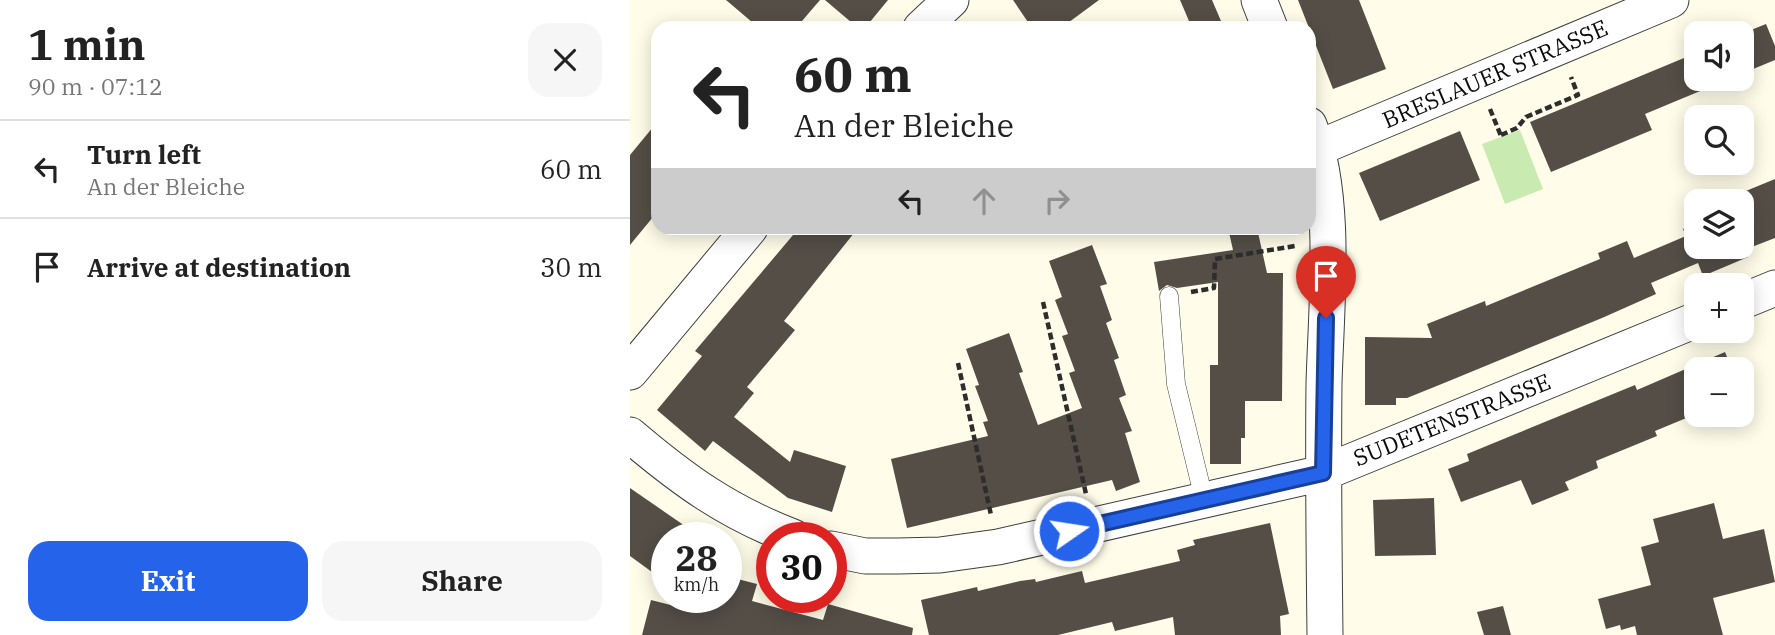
<!DOCTYPE html>
<html lang="en">
<head>
<meta charset="utf-8">
<style>
	:root { --surface:#fff; --page:#f6f6f6; --text:#222; --muted:#767676; --line:#e0e0e0; --accent:#2563eb }
	body { margin:0; font-family:"IBM Plex Serif",serif; background:var(--page); color:var(--text); height:100vh; display:flex; flex-direction:column; font-size:26px; white-space:nowrap }
	* { box-sizing:border-box; margin:0 }
	p { font-size:23px; color:var(--muted) }
	.icon { flex:none; width:38px; height:38px; fill:none; stroke:currentColor; stroke-width:2; stroke-linecap:round; stroke-linejoin:round }
	.map { position:relative; flex:1; overflow:hidden }
	.sheet { display:flex; flex-direction:column; background:var(--surface); width:630px }
	.sheet>* { flex:none }
	.guide { position:absolute; left:21px; top:21px; width:665px; height:214px; border-radius:21px; box-shadow:0 4px 18px #0003; background:#fff; color:var(--text); overflow:hidden }
	.controls { position:absolute; left:1054px; top:21px; display:grid; gap:14px }
	.controls a { display:grid; place-items:center; width:70px; height:70px; border-radius:14px; background:var(--surface); box-shadow:0 4px 18px #0003; font-size:35px }
	.speed { position:absolute; left:21px; top:522px; display:flex; gap:14px; font-size:35px; font-weight:700; text-align:center }
	.speed>* { display:grid; place-content:center; width:91px; height:91px; border-radius:50%; background:var(--surface); box-shadow:0 4px 18px #0003; line-height:1 }
	.speed small { font-size:18px; font-weight:400 }
	.speed .limit { border:10px solid #d22; background:#fff; color:#111 }
	.pin { position:absolute; display:grid; place-items:center; width:60px; height:60px; color:#fff; margin:-72px -30px; border-radius:50% 50% 50% 0; rotate:-45deg; box-shadow:0 0 7px #0007 }
	.pin .icon { rotate:45deg }
	.me { position:absolute; width:77px; margin:-38px; rotate:77deg; stroke-linejoin:round; filter:drop-shadow(0 0 5px #0008) }
	.turn { display:flex; align-items:center; gap:24px; height:147px; padding:0 28px; font-size:32px }
	.turn .icon { width:91px; height:91px; stroke-width:2.5 }
	.turn b { display:block; font-size:49px; line-height:60px }
	.lanes { display:flex; align-items:center; height:66px; padding:0 28px; background:#0003; justify-content:center; gap:35px; direction:ltr }
	.lanes .off { opacity:.35 }
	.round { display:grid; place-items:center; flex:none; width:74px; height:74px; border-radius:21px; background:var(--page) }
	.overview { display:flex; align-items:center; justify-content:space-between; height:119px; padding:0 28px }
	h1 { font-size:42px; font-weight:800; line-height:52px }
	.cta { display:flex; gap:14px; margin-top:auto; padding:14px 28px }
	.cta a { flex:1; height:80px; border-radius:21px; background:var(--accent); color:#fff; font-size:28px; font-weight:800; line-height:80px; text-align:center }
	.cta a+a { background:var(--page); color:var(--text) }
	ul { padding:0; list-style:none }
	li { display:flex; align-items:center; gap:21px; height:98px; padding:0 28px; border-top:2px solid var(--line) }
	li div { flex:1 }
	li b { display:block; font-size:26px }
	li em { font-style:normal }
	main { display:flex; flex:1; min-height:0 }
	.map>svg:first-child { display:block }
	.green { fill:#c9ebb1 }
	.building { fill:#544e47 }
	.lines { fill:none; stroke-linecap:round; stroke-linejoin:round }
	.lane-casing { stroke:#3e3e3e; stroke-width:19 }
	.street-casing { stroke:#3e3e3e; stroke-width:37 }
	.path { stroke:#2d2d2d; stroke-width:4.5; stroke-dasharray:7 3.5; stroke-linecap:butt }
	.lane { stroke:#fff; stroke-width:18 }
	.street { stroke:#fff; stroke-width:35 }
	.route-casing { stroke:#184099; stroke-width:18 }
	.route { stroke:#2563eb; stroke-width:12 }
	.labels { text-anchor:middle; stroke-width:7; stroke-linejoin:round; paint-order:stroke }
	.street-label { font-size:23px; fill:#0b0b0b; stroke:#fff }
</style>
</head>
<body>
<main>
<section class="sheet">
<div class="overview"><div><h1>1 min</h1><p>90 m · 07:12</p></div><a class="round"><svg class="icon" aria-label="close" viewBox="0 0 24 24"><path d="M6 6l12 12M18 6L6 18"/></svg></a></div>
<ul>
<li><svg class="icon" aria-label="left" viewBox="0 0 24 24"><path d="M17 20v-9H6M10 6l-5 5 5 5"/></svg><div><b>Turn left</b><p>An der Bleiche</p></div><em>60 m</em></li>
<li><svg class="icon" aria-label="arrive" viewBox="0 0 24 24"><path d="M6 21V4h12l-3 4 3 4H6"/></svg><div><b>Arrive at destination</b></div><em>30 m</em></li>
</ul>
<div class="cta"><a>Exit</a><a>Share</a></div>
</section>
<div class="map">
<svg width="1145" height="635" viewBox="0 0 1145 635">
	<rect width="100%" height="100%" fill="#fffde9"/>
	<path class="green" d="M 890,130 L 913,189 L 875,204 L 852,144 Z"/>
	<path class="building" d="M 96,0 L 190,0 L 166,28 L 129,28 Z
		M 195,0 L 258,0 L 235,28 L 228,28 Z
		M 383,0 L 469,0 L 431,28 L 402,28 Z
		M 550,0 L 582,0 L 594,28 L 562,28 Z
		M 668,0 L 729,0 L 756,69 L 703,89 Z
		M 1136,24 L 1145,46 L 1145,60 L 1111,74 L 1111,34 Z
		M 1066,53 L 1066,79 L 1099,79 L 1015,114 L 1022,130 L 921,172 L 900,122 Z
		M 28,121 L 28,211 L 0,245 L 0,155 Z
		M 830,131 L 850,180 L 750,221 L 729,173 Z
		M 1145,179 L 1145,238 L 1114,250 L 1118,257 L 1073,276 L 1068,263 L 1021,283 L 1026,294 L 972,318 L 819,381 L 777,398 L 766,398 L 766,405 L 735,405 L 735,337 L 802,338 L 797,324 L 855,301 L 856,306 L 970,259 L 968,253 L 997,241 L 1004,258 L 1056,236 L 1053,229 L 1066,223 L 1066,247 L 1111,247 L 1111,193 Z
		M 169,228 L 228,228 L 154,321 L 165,330 L 117,387 L 124,393 L 104,417 L 160,462 L 164,450 L 216,466 L 202,512 L 158,498 L 83,441 L 75,451 L 27,410 L 72,356 L 65,351 Z
		M 598,228 L 627,228 L 637,273 L 653,273 L 652,401 L 615,401 L 615,438 L 611,438 L 611,464 L 580,464 L 580,365 L 588,365 L 588,282 L 547,288 L 537,285 L 529,291 L 524,262 L 603,250 Z
		M 462,245 L 477,284 L 470,286 L 482,320 L 476,323 L 489,358 L 484,360 L 496,395 L 489,398 L 502,431 L 495,433 L 510,482 L 486,491 L 482,480 L 277,528 L 261,459 L 358,436 L 353,422 L 358,421 L 345,386 L 349,385 L 336,349 L 379,333 L 393,372 L 389,373 L 408,425 L 452,408 L 439,373 L 445,371 L 432,336 L 438,334 L 425,300 L 432,297 L 419,261 Z
		M 1095,352 L 1102,369 L 1066,369 L 1066,414 L 1025,431 L 1027,436 L 966,461 L 968,468 L 935,482 L 939,490 L 902,505 L 891,480 L 831,502 L 818,469 L 839,461 L 837,454 L 1005,385 L 1007,390 Z
		M 0,488 L 55,526 L 47,537 L 37,537 L 37,551 L 22,572 L 0,556 Z
		M 804,498 L 806,555 L 745,556 L 743,500 Z
		M 1084,503 L 1093,539 L 1134,529 L 1145,582 L 1083,598 L 1093,635 L 1007,635 L 1005,626 L 991,630 L 990,625 L 976,629 L 968,599 L 1021,585 L 1011,547 L 1029,542 L 1023,519 Z
		M 640,523 L 659,614 L 650,616 L 651,635 L 545,635 L 543,617 L 485,631 L 482,622 L 428,635 L 299,635 L 291,600 L 347,587 L 348,591 L 390,581 L 405,579 L 406,582 L 452,571 L 455,583 L 550,561 L 547,550 L 565,545 L 563,540 Z
		M 96,576 L 127,584 L 122,601 L 193,620 L 198,604 L 283,628 L 282,635 L 12,635 L 21,600 L 68,612 L 72,597 L 96,597 Z
		M 873,606 L 881,635 L 854,635 L 847,612 Z"/>
	<g class="lines">
		<g class="lane-casing">
			<path id="lane" d="M 539,296 L 546,384 L 574,499"/>
		</g>
		<g class="street-casing">
			<path id="street" d="M 629,0 L 640,28
				M 291,28 L 321,0
				M 679,125 C 708,197 696,307 694,384 C 693,468 694,551 695,635
				M 688,148 L 1041,0
				M 1111,302 L 1145,288
				M 0,372 L 120,228
				M 0,435 C 53,480 97,512 163,537
				M 201,549 L 235,556 L 268,556 L 310,555 L 368,547 L 693,473 L 1066,320"/>
		</g>
		<path class="path" d="M 860,109 L 871,136
			M 871,135 L 887,128 L 896,117 L 948,95 L 941,77
			M 561,292 L 584,288 L 585,259 L 665,246
			M 413,302 L 456,494
			M 328,363 L 361,515"/>
		<use href="#lane" class="lane"/>
		<use href="#street" class="street"/>
	</g>
	<g class="lines">
		<g class="route-casing">
			<path id="route" d="M 439,531 L 693,473 L 696,318"/>
		</g>
		<use href="#route" class="route"/>
	</g>
	<g class="labels">
		<g class="street-label">
			<text transform="translate(865 74) rotate(-23)" y="8">BRESLAUER STRASSE</text>
			<text transform="translate(822 420) rotate(-22)" y="8">SUDETENSTRASSE</text>
		</g>
	</g>
</svg>
<div class="controls">
<a><svg class="icon" aria-label="sound" viewBox="0 0 24 24"><path d="M4 9h4l5-4v14l-5-4H4zM17 9q2 3 0 6"/></svg></a>
<a><svg class="icon" aria-label="search" viewBox="0 0 24 24"><circle cx="10" cy="10" r="6"/><path d="M15 15l6 6"/></svg></a>
<a><svg class="icon" aria-label="layers" viewBox="0 0 24 24"><path d="M12 4l9 5-9 5-9-5zM3 14l9 5 9-5"/></svg></a>
<a>+</a>
<a>−</a>
</div>
<div class="speed"><div>28<small>km/h</small></div><div class="limit">30</div></div>
<div class="pin" style="left:696px;top:318px;background:#d93025"><svg class="icon" aria-label="arrive" viewBox="0 0 24 24"><path d="M6 21V4h12l-3 4 3 4H6"/></svg></div>
<svg class="me" style="left:439px;top:531px" viewBox="-20 -20 40 40"><circle r="17" fill="#2563eb" stroke="#fff" stroke-width="3"/><path d="M0-11L8 9 0 5-8 9z" fill="#fff"/></svg>
<div class="guide">
<div class="turn"><svg class="icon" aria-label="left" viewBox="0 0 24 24"><path d="M17 20v-9H6M10 6l-5 5 5 5"/></svg><div><b>60 m</b>An der Bleiche</div></div>
<div class="lanes"><svg class="icon" aria-label="left" viewBox="0 0 24 24"><path d="M17 20v-9H6M10 6l-5 5 5 5"/></svg><svg class="icon off" aria-label="ahead" viewBox="0 0 24 24"><path d="M12 20V5M6 11l6-6 6 6"/></svg><svg class="icon off" aria-label="right" viewBox="0 0 24 24"><path d="M7 20v-9h11M14 6l5 5-5 5"/></svg></div>
</div>
</div>
</main>
</body>
</html>
